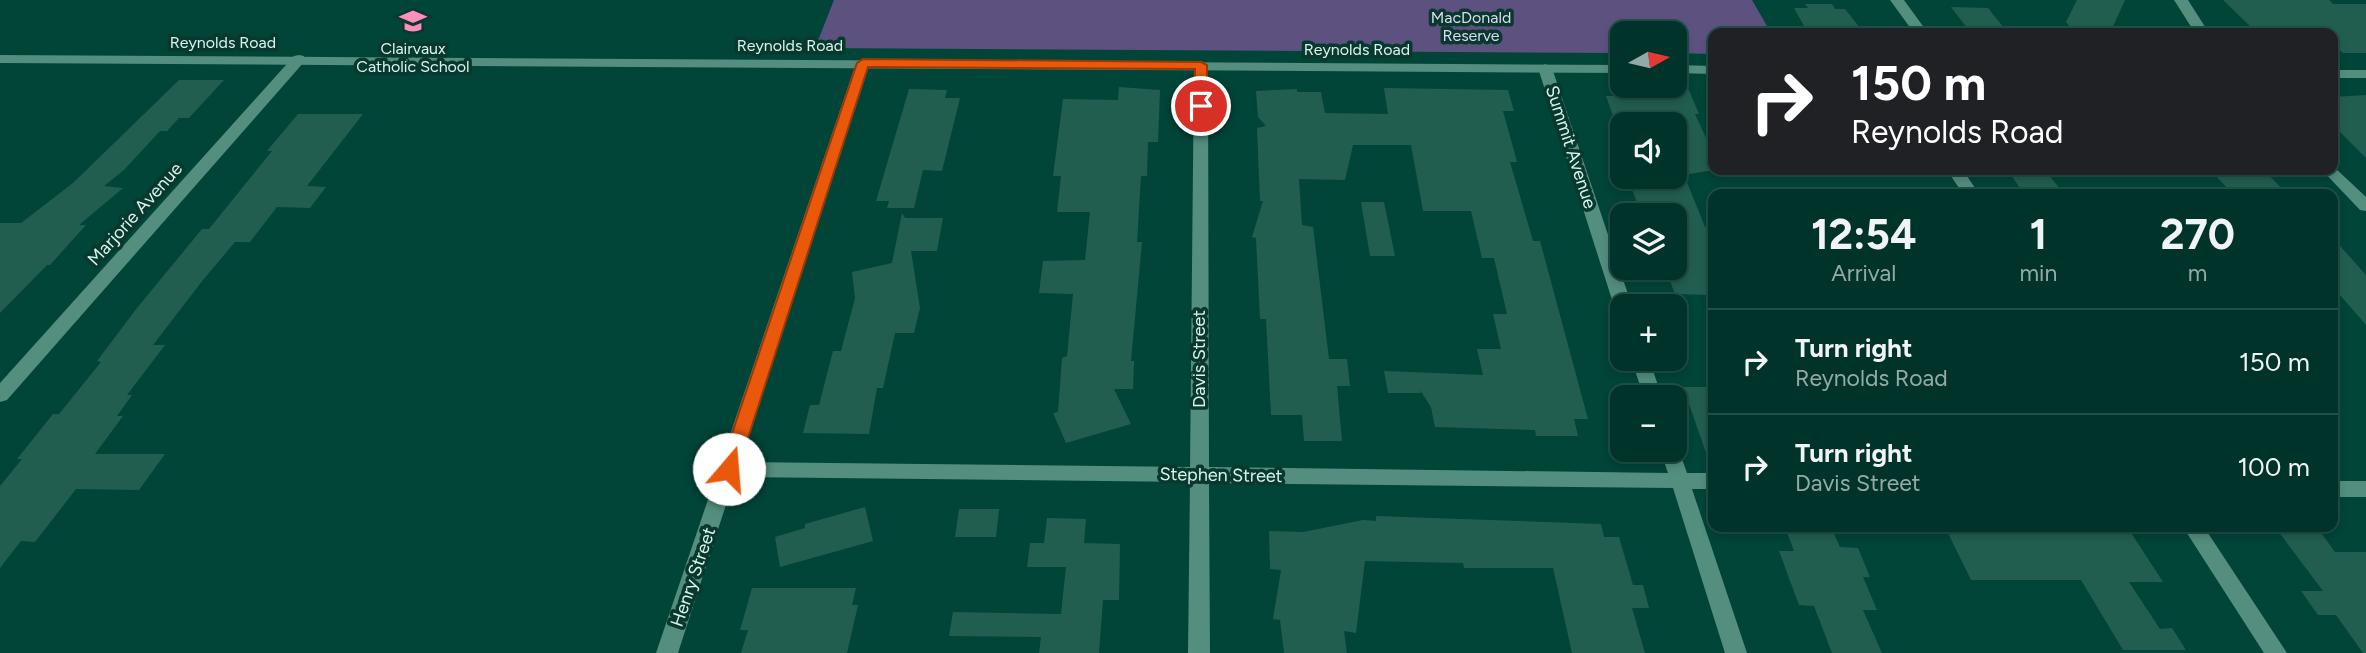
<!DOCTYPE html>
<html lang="en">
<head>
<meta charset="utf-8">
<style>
	:root { --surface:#00342a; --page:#0a3c32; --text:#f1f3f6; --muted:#95aaa8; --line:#224f47 }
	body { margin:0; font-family:Figtree,sans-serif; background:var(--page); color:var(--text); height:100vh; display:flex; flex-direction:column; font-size:26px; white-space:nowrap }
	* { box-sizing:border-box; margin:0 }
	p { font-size:23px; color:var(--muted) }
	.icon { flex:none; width:38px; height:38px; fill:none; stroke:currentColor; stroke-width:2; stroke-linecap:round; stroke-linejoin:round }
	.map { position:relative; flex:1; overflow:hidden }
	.side { position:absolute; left:1708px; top:189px; width:630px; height:343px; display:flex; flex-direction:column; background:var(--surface); border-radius:14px; box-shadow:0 4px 10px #0003,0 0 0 2px var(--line) }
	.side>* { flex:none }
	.hud { position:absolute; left:1708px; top:28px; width:630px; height:147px; border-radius:14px; box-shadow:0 4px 10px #0003,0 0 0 2px var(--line); background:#202124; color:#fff; overflow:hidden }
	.needle { width:46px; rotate:82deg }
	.buttons { position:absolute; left:1610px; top:21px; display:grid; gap:14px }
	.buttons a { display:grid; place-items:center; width:77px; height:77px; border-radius:14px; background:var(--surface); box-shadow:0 4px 10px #0003,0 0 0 2px var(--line); font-size:35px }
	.pin { position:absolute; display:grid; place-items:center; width:60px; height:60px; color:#fff; margin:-30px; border:4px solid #fff; border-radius:50%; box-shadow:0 2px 7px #0007 }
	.me { position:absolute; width:77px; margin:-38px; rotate:18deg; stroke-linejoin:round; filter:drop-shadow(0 0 5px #0008) }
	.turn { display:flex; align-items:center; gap:24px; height:147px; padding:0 28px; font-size:32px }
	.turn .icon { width:91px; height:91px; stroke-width:2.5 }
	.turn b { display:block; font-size:49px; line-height:60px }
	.eta { display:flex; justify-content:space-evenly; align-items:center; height:119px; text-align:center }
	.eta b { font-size:42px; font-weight:700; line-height:49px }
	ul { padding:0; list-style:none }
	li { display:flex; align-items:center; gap:21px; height:105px; padding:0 28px; border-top:2px solid var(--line) }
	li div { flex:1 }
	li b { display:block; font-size:26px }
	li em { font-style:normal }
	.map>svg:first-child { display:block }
	.green { fill:#5d5180 }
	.building { fill:#225e50 }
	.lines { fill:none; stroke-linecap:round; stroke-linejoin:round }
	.street { fill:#538e7e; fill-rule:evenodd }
	.secondary { fill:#538e7e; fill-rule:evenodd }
	.route { fill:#ea580c; stroke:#983908; stroke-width:2 }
	.labels { text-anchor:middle; stroke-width:7; stroke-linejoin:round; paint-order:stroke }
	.far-park-label { font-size:16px; fill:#dedaf0; stroke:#08382e }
	.far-street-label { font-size:16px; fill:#d7f5ec; stroke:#08382e }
	.far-poi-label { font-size:16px; fill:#d7f5ec; stroke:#08382e }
	.street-label { font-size:18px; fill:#d7f5ec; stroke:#08382e }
</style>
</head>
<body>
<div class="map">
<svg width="2366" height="653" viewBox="0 0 2366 653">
	<rect width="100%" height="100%" fill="#004538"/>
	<path class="green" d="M 834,0 L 1752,0 L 1771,33 L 1713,33 L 1713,54 L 1675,53 L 1675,33 L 1622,33 L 1622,53 L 815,48 Z"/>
	<path class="building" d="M 2077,0 L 2125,0 L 2110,33 L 2075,33 L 2066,22 Z
		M 2223,0 L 2329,0 L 2333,4 L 2366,4 L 2366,53 L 2343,53 L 2333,44 L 2333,33 L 2257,33 Z
		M 1805,4 L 1832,4 L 1835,9 L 1845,9 L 1864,33 L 1808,33 L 1794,8 L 1808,8 Z
		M 1951,7 L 1988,8 L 2008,33 L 1971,33 Z
		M 1675,76 L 1678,76 L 1684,88 L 1688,88 L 1699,114 L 1695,114 L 1713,153 L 1713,170 L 1684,175 L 1705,227 L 1713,227 L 1713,295 L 1675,294 L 1665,268 L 1675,268 L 1675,215 L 1642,215 L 1627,177 L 1675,177 L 1675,124 L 1616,124 L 1606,96 L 1621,96 L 1619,90 L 1675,88 Z
		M 179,80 L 224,80 L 189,118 L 179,118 L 167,131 L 160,131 L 124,170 L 104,186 L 123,188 L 79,225 L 86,225 L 50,265 L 47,265 L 0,313 L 0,223 L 21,223 L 73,183 Z
		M 1119,87 L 1160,90 L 1158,142 L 1148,142 L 1147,176 L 1141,176 L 1137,242 L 1142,242 L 1131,361 L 1134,361 L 1133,389 L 1114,389 L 1131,424 L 1066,443 L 1053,413 L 1058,412 L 1062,358 L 1067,356 L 1073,294 L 1039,293 L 1043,261 L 1085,260 L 1090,212 L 1057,212 L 1061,176 L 1053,176 L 1063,99 L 1118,100 Z
		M 1384,88 L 1508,90 L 1514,111 L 1503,111 L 1517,162 L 1510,162 L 1533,241 L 1540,241 L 1588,419 L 1574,419 L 1578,436 L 1536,436 L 1535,430 L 1435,427 L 1431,407 L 1420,390 L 1421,393 L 1388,393 L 1384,371 L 1483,375 L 1477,349 L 1501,349 L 1493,314 L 1507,314 L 1494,258 L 1482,258 L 1471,211 L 1423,211 L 1411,145 L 1353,145 L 1345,180 L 1299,179 L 1302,225 L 1313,227 L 1329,359 L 1347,359 L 1350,386 L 1337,386 L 1342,441 L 1304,441 L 1302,415 L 1271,415 L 1266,319 L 1260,319 L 1256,238 L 1252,237 L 1263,201 L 1260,201 L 1257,128 L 1266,126 L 1258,117 L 1256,91 L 1297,89 L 1297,92 L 1321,92 L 1325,113 L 1388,114 Z
		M 909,89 L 947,90 L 945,98 L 960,98 L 942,171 L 923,170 L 914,208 L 887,208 L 889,201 L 876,201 Z
		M 2366,95 L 2366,158 L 2333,125 L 2333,97 Z
		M 298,114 L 363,114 L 307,186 L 326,187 L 310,208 L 277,207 L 250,242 L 235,242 L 203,280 L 153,345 L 165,345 L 127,395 L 132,395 L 117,416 L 123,416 L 95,454 L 165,454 L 139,490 L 76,489 L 35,542 L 21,541 L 0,568 L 0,486 L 22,459 L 17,459 L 53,414 L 59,414 L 101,362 L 97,361 L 137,308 L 202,229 L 209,229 L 272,151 L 267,151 Z
		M 2015,170 L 2045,170 L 2064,194 L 2024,194 L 2009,172 L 2017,172 Z
		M 2210,170 L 2264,170 L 2287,194 L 2233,194 Z
		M 1361,202 L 1384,202 L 1395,256 L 1370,256 Z
		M 902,213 L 905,218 L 943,218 L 937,251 L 911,251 L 920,308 L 914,333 L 895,333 L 883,388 L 877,388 L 869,434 L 803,433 L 810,405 L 819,405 L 833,351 L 841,351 L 855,298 L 852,272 L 892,263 Z
		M 2333,238 L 2366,275 L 2366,325 L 2333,287 Z
		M 1683,387 L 1713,387 L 1713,464 L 1710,464 Z
		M 865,507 L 873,541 L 780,567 L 775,537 L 805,528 L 805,524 Z
		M 959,509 L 999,509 L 996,537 L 955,537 Z
		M 1376,516 L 1601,524 L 1604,537 L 1619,537 L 1633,585 L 1643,585 L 1649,608 L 1632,608 L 1645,653 L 1572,653 L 1553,568 L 1464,568 L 1463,563 L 1365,561 L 1356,633 L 1344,631 L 1347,653 L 1284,653 L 1280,620 L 1273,619 L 1281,570 L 1270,569 L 1269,531 L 1303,532 L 1363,520 L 1376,521 Z
		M 1047,518 L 1086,519 L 1084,543 L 1120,544 L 1119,600 L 1103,600 L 1099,653 L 1039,653 L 1041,637 L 949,636 L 953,612 L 1061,614 L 1066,567 L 1027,567 L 1030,543 L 1044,543 Z
		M 1785,527 L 1831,527 L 1840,547 L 1858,548 L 1870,577 L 1863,577 L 1877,610 L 1863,610 L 1882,653 L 1832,653 L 1814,606 L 1799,605 L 1779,551 L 1794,551 Z
		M 1945,527 L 2128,528 L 2163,582 L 2129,582 L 2160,629 L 2172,628 L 2186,650 L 2123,650 L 2081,580 L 1971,580 Z
		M 2275,527 L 2317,527 L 2335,552 L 2366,552 L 2366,653 L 2363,653 L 2336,615 L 2318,615 L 2301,591 L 2323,591 Z
		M 752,588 L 856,588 L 852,605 L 858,605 L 847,653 L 741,653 L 748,630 L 740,630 Z"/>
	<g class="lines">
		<path class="street" d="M 1890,0 L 1904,0 L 1928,33 L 1914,33 Z
			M 2174,0 L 2188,0 L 2209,33 L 2195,33 Z
			M 299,55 L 304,56 L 304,62 L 7,400 L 0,402 L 0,383 L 294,56 Z
			M 863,59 L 870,63 L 740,462 L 1190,467 L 1194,65 L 1201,61 L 1208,65 L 1209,467 L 1668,473 L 1660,450 L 1675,450 L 1675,444 L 1677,445 L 1687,473 L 1713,473 L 1713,489 L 1692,489 L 1747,653 L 1725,653 L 1673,488 L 1209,483 L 1210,653 L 1188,653 L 1190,482 L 735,477 L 678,653 L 656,653 L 856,63 Z
			M 1545,64 L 1552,68 L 1632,306 L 1622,306 L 1622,312 L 1614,306 L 1538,68 Z
			M 2333,166 L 2366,197 L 2366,211 L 2360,210 L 2322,170 L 2333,170 Z
			M 1947,170 L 1963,170 L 1979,194 L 1963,194 Z
			M 1631,359 L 1649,359 L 1662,397 L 1644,397 Z
			M 2333,481 L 2366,481 L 2366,497 L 2333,497 Z
			M 2183,527 L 2204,527 L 2287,653 L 2264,653 Z"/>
		<path class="secondary" d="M 0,55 L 1622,65 L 1622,73 L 0,63 Z
			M 1675,65 L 1713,66 L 1713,74 L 1675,73 Z
			M 2333,70 L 2366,70 L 2366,78 L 2333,78 Z"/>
	</g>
	<path class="route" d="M 863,59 L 1201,62 L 1207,65 L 1207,106 L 1201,110 L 1194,106 L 1195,69 L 868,67 L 738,469 L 735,474 L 723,474 L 720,469 L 857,63 Z"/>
	<defs>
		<g id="school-bare" transform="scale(2.1)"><path d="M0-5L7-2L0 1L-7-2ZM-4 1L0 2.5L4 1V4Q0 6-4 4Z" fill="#fe8ebc" stroke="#08382e" stroke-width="2.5" paint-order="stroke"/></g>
	</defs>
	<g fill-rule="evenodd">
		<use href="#school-bare" x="413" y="21"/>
	</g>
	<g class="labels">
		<g class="far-park-label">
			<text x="1471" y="23">MacDonald<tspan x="1471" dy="18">Reserve</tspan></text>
		</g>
		<g class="far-street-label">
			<text x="223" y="48">Reynolds Road</text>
			<text x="790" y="51">Reynolds Road</text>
			<text x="1357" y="55">Reynolds Road</text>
		</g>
		<g class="far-poi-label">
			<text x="413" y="54">Clairvaux<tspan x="413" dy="18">Catholic School</tspan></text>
		</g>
		<g class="street-label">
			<text transform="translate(1571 147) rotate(72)" y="6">Summit Avenue</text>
			<text transform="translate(135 214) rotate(-48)" y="6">Marjorie Avenue</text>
			<text transform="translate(1199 359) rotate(-90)" y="6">Davis Street</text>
			<text transform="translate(1221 475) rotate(1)" y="6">Stephen Street</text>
			<text transform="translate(693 577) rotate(-71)" y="6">Henry Street</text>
		</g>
	</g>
</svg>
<div class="buttons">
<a><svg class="needle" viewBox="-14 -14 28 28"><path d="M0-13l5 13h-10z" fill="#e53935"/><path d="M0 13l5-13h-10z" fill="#95aaa8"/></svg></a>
<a><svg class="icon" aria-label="sound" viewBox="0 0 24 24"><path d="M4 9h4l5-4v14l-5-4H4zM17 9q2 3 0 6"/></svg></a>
<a><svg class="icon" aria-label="layers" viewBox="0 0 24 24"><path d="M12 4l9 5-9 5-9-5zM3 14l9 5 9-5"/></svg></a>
<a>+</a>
<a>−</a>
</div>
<div class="pin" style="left:1201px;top:106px;background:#d93025"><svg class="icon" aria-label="arrive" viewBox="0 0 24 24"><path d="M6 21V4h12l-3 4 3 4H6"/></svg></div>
<svg class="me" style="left:729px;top:469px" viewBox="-20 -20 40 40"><circle r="19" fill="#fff"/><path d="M0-13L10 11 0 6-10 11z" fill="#ea580c"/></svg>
<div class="hud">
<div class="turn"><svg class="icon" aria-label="right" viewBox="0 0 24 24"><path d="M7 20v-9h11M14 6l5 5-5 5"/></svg><div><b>150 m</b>Reynolds Road</div></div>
</div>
<section class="side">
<div class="eta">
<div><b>12:54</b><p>Arrival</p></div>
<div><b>1</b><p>min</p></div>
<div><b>270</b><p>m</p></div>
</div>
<ul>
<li><svg class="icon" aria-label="right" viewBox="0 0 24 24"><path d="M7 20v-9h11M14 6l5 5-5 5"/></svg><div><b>Turn right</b><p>Reynolds Road</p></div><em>150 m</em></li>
<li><svg class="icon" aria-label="right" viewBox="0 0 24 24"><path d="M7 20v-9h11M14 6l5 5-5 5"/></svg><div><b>Turn right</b><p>Davis Street</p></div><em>100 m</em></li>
</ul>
</section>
</div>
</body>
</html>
